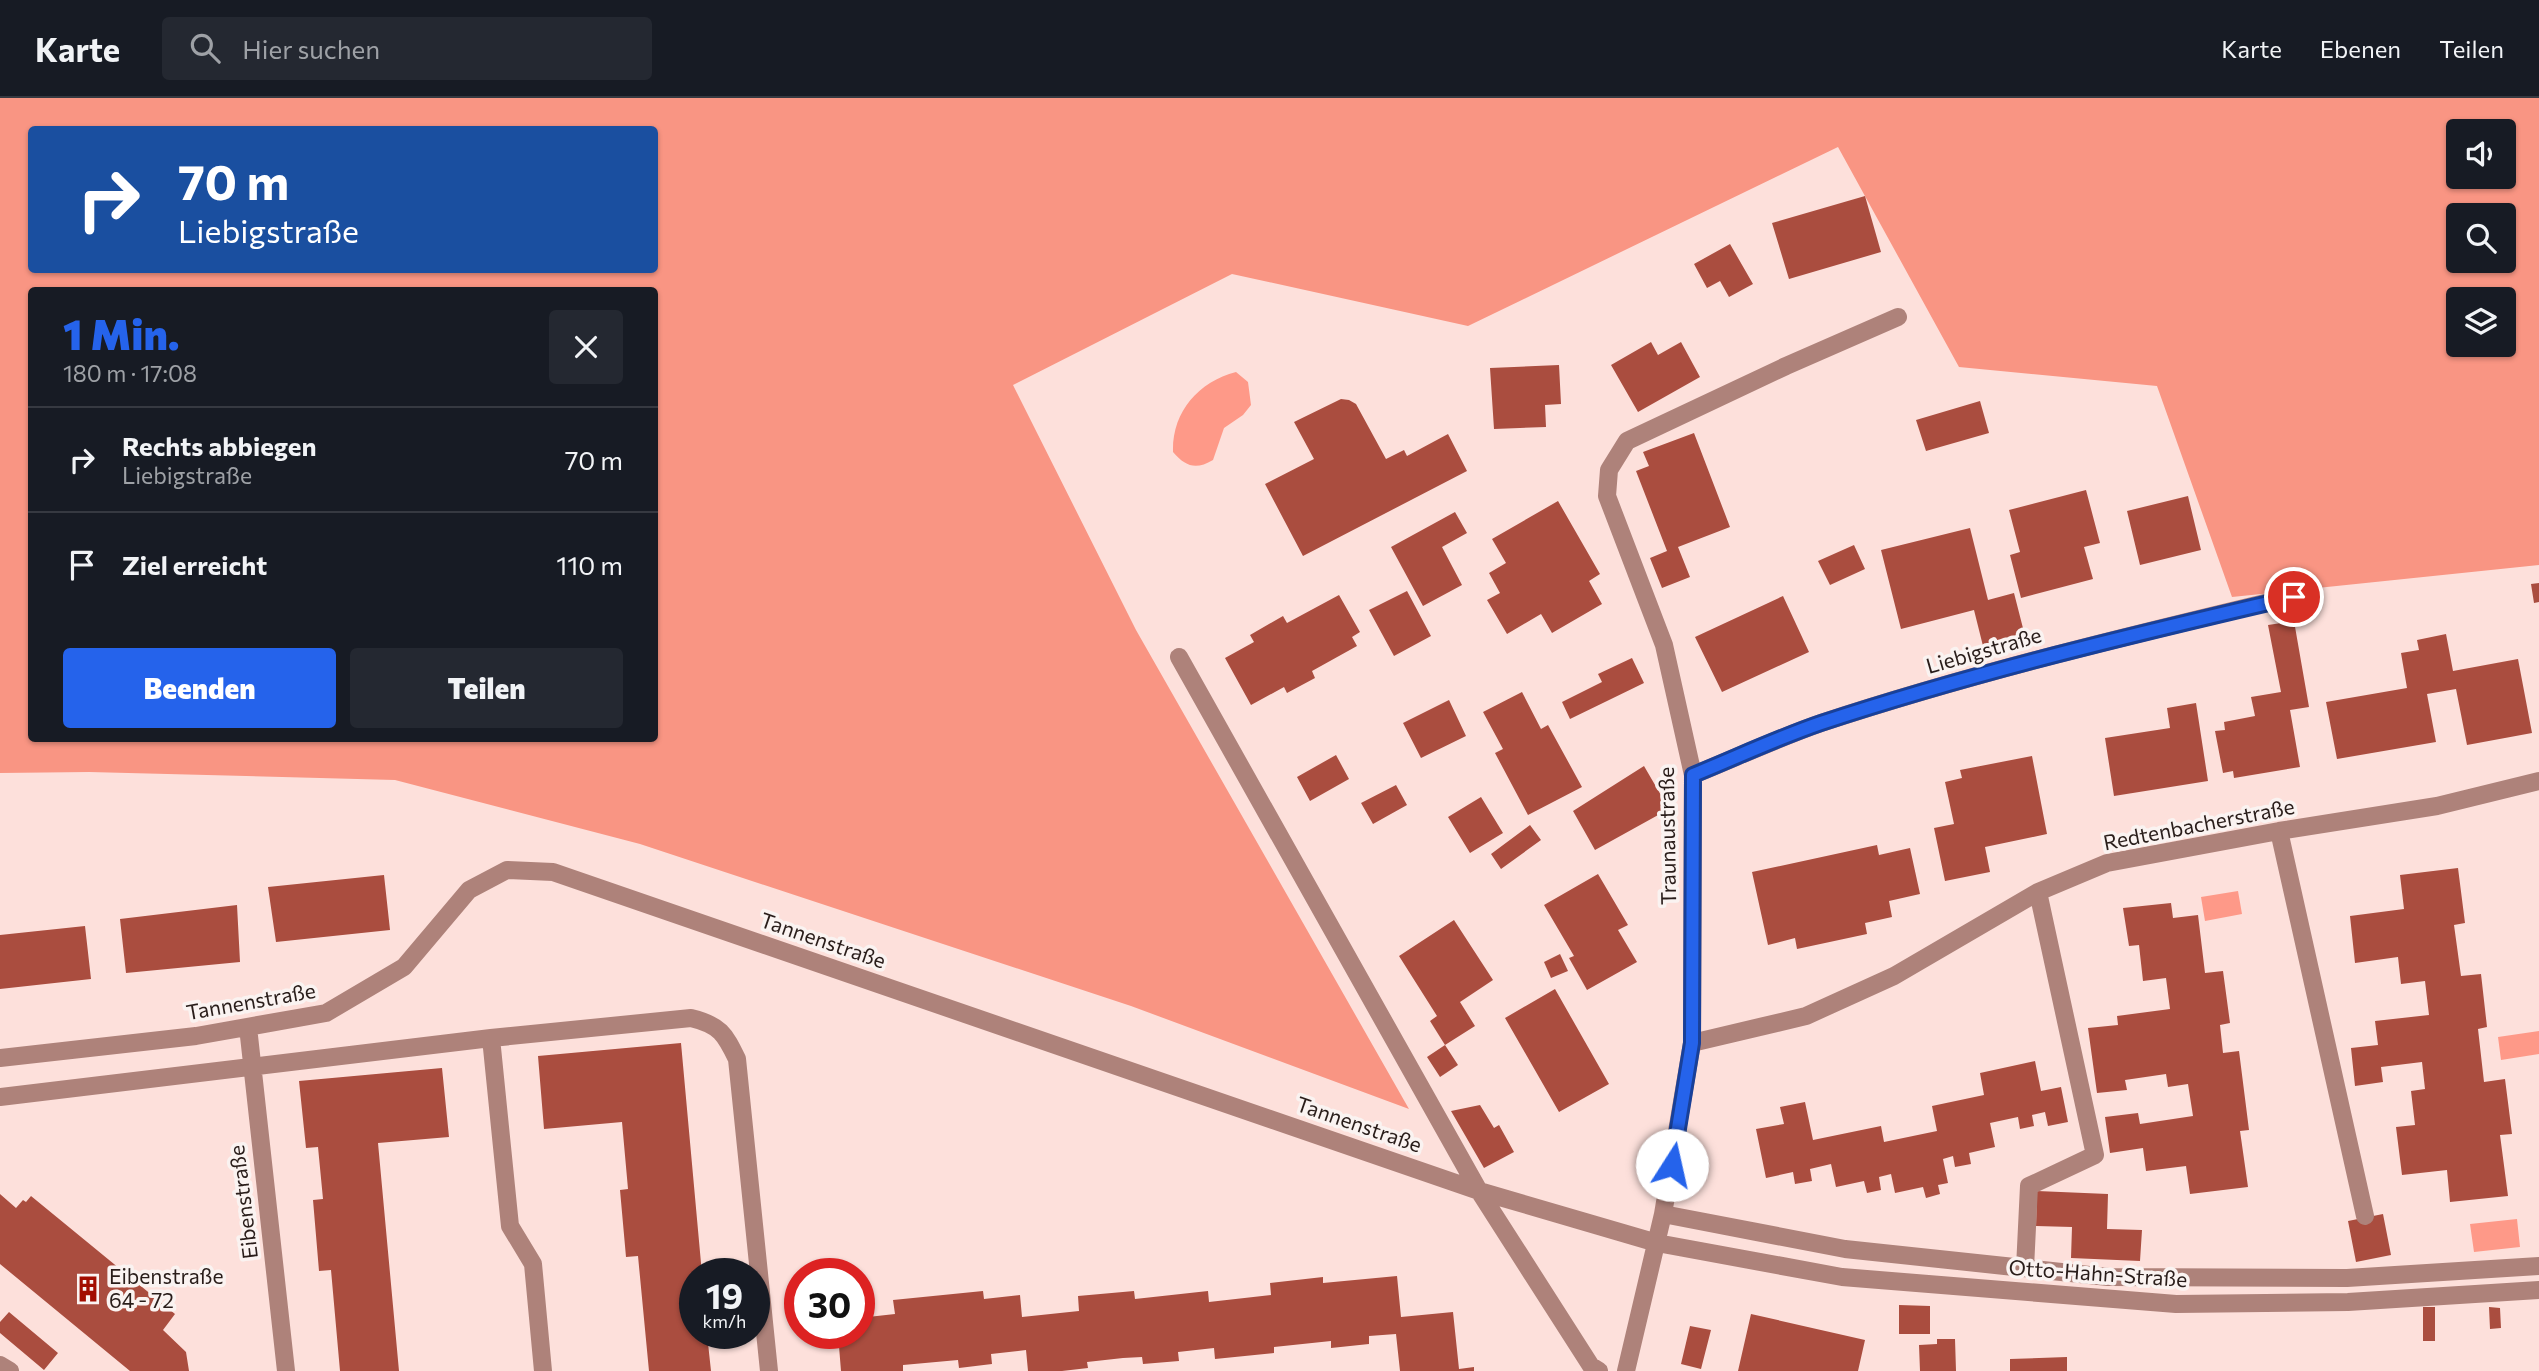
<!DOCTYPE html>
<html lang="de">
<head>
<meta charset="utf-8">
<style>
	:root { --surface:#171b24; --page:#242831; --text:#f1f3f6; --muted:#9ea1a6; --line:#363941; --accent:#2563eb }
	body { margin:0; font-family:Commissioner,sans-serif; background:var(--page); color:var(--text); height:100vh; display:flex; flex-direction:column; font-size:26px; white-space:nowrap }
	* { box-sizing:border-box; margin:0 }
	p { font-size:23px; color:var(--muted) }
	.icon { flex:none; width:38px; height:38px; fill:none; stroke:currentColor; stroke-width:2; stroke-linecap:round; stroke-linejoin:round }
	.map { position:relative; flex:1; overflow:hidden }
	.drawer { position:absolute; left:28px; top:189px; width:630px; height:455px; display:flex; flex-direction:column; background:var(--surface); border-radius:7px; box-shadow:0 2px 5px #0004 }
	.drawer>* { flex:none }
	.hud { position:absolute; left:28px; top:28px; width:630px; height:147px; border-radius:7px; box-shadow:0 2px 5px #0004; background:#1a4fa0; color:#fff; overflow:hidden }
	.buttons { position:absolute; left:2446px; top:21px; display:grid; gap:14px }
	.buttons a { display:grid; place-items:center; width:70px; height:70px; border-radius:7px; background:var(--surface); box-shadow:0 2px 5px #0004; font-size:35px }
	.speed { position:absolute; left:679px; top:1160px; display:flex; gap:14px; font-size:35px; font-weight:700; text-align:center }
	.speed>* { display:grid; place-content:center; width:91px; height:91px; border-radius:50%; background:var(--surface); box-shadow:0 2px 5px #0004; line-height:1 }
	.speed small { font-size:18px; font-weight:400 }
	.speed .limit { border:10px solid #d22; background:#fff; color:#111 }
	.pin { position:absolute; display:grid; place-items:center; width:60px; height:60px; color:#fff; margin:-30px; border:4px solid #fff; border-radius:50%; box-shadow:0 2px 7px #0007 }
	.me { position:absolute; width:77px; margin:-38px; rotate:10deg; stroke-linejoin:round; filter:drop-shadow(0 0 5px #0008) }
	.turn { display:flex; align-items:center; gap:24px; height:147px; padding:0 35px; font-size:32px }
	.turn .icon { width:91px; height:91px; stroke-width:2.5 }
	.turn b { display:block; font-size:49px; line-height:60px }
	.round { display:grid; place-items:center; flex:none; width:74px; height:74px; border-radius:7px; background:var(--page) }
	.overview { display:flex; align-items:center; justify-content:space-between; height:119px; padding:0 35px }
	h1 { font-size:42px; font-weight:800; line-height:52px; color:var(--accent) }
	.primary-button { display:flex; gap:14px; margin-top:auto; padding:14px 35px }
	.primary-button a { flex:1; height:80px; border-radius:7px; background:var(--accent); color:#fff; font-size:28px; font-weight:800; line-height:80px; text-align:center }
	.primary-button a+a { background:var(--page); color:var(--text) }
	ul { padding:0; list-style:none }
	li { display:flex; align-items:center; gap:21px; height:105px; padding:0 35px; border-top:2px solid var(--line) }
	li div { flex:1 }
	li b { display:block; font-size:26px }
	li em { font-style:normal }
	header { display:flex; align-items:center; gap:42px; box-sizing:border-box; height:98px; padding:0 35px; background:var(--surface); border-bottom:2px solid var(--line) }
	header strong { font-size:33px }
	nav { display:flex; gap:38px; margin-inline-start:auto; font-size:24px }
	.search { width:490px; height:63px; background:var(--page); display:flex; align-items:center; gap:18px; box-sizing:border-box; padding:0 24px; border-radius:7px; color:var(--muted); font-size:26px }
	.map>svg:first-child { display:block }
	.forest { fill:#f99583; fill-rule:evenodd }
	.water { fill:#fe9988 }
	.building { fill:#aa4d3f }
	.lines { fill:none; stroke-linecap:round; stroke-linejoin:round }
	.minor { stroke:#ae827a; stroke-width:18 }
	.route-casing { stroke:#184099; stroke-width:18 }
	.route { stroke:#2563eb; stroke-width:12 }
	.labels { text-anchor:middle; stroke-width:7; stroke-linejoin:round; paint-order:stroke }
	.street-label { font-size:21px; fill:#291d1a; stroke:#faf3f1 }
	.poi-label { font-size:21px; fill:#291d1a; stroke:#faf3f1; text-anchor:start }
</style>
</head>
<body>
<header>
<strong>Karte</strong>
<div class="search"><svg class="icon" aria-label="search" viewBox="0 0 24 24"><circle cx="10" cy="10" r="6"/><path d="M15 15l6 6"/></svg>Hier suchen</div>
<nav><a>Karte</a><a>Ebenen</a><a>Teilen</a></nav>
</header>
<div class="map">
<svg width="2539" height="1273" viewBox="0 0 2539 1273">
	<rect width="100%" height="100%" fill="#fde0db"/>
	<path class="forest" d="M 0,0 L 2539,0 L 2539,467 L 2232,499 L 2157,288 L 1959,269 L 1838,49 L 1468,228 L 1232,176 L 1013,287 L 1136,532 L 1409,1011 L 1131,908 L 640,746 L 395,682 L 89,674 L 0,675 ZM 32,32 L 654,32 L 654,172 L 32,172 ZM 2459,33 L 2504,33 L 2504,79 L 2459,79 ZM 2459,117 L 2504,117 L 2504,163 L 2459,163 ZM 32,192 L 654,192 L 654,640 L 32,640 ZM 2459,201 L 2504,201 L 2504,247 L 2459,247 Z"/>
	<path class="water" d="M 1236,274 L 1248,284 L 1251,307 L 1243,317 L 1224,330 L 1213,362 C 1196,372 1186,369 1173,354 C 1172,314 1198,284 1236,274 Z
		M 2238,793 L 2242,816 L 2205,823 L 2201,799 Z
		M 2539,933 L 2539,956 L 2501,962 L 2498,939 Z
		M 2517,1121 L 2520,1149 L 2474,1154 L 2470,1126 Z"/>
	<path class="building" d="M 1865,98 L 1881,154 L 1789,181 L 1772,125 Z
		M 1730,146 L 1753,186 L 1729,199 L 1720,183 L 1707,190 L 1694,166 Z
		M 1651,244 L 1658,257 L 1681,244 L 1700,279 L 1638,314 L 1611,267 Z
		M 1559,267 L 1561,306 L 1545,307 L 1546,329 L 1494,331 L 1490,270 Z
		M 1341,301 L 1349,302 L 1356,306 L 1386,361 L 1404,352 L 1407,358 L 1448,336 L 1467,373 L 1303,458 L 1265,386 L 1314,361 L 1294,324 Z
		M 1980,303 L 1989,335 L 1926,353 L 1916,322 Z
		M 1694,335 L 1730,429 L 1678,449 L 1690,479 L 1662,490 L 1650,460 L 1667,453 L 1636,373 L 1649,368 L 1643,354 Z
		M 2086,392 L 2100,445 L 2084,449 L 2093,481 L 2021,500 L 2010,457 L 2020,454 L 2009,412 Z
		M 2188,398 L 2201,452 L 2140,467 L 2127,413 Z
		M 1558,403 L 1600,476 L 1589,483 L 1602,506 L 1552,535 L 1541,516 L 1507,536 L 1487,502 L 1500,495 L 1489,475 L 1506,465 L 1492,441 Z
		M 1455,414 L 1467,435 L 1442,449 L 1462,487 L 1423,508 L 1391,449 Z
		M 1970,430 L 1988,502 L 2014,495 L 2025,538 L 1983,548 L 1974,512 L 1901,531 L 1881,452 Z
		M 1854,447 L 1865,471 L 1830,487 L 1818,463 Z
		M 2539,485 L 2539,504 L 2534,505 L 2531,486 Z
		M 1407,493 L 1431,538 L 1394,558 L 1369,512 Z
		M 1339,497 L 1360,534 L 1352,539 L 1357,548 L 1312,573 L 1315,580 L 1287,595 L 1284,589 L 1251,607 L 1225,560 L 1254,544 L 1250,537 L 1283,518 L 1287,525 Z
		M 1783,498 L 1809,554 L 1722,594 L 1695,539 Z
		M 2294,523 L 2309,609 L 2290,612 L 2300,669 L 2234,680 L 2233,673 L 2223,675 L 2215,633 L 2225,632 L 2224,624 L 2255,618 L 2251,599 L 2281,594 L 2268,527 Z
		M 2446,536 L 2453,573 L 2518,561 L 2532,635 L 2467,647 L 2456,591 L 2427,596 L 2436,644 L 2337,661 L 2326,604 L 2407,590 L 2401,555 L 2419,552 L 2417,542 Z
		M 1632,560 L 1644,585 L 1570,621 L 1562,604 L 1602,584 L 1598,576 Z
		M 1522,594 L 1541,631 L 1548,627 L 1582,689 L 1528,717 L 1495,655 L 1503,651 L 1483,614 Z
		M 1449,602 L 1466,638 L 1421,660 L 1403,625 Z
		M 2196,605 L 2208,683 L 2114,698 L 2105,640 L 2170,630 L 2167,610 Z
		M 1336,657 L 1349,681 L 1310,703 L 1297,679 Z
		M 2032,658 L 2047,736 L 1985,749 L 1990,774 L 1945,783 L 1934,730 L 1954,726 L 1945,684 L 1962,680 L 1960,672 Z
		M 1644,668 L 1669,711 L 1595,752 L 1573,713 Z
		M 1396,687 L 1407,707 L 1373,726 L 1361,705 Z
		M 1481,699 L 1503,735 L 1470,755 L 1448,719 Z
		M 1530,727 L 1541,742 L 1501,771 L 1491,756 Z
		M 1877,747 L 1879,757 L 1910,750 L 1920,796 L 1889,803 L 1892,819 L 1865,825 L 1867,836 L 1797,851 L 1795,840 L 1768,847 L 1752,774 Z
		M 2458,770 L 2465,825 L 2454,827 L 2461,878 L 2481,876 L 2487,929 L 2478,931 L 2484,984 L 2505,981 L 2512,1036 L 2500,1037 L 2508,1098 L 2450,1104 L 2447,1072 L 2402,1077 L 2396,1029 L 2415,1027 L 2411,993 L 2425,991 L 2422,964 L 2381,969 L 2383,984 L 2355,988 L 2351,950 L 2378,947 L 2375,923 L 2429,917 L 2425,883 L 2401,886 L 2398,859 L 2355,865 L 2350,818 L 2404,811 L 2400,777 Z
		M 1598,776 L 1628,827 L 1618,832 L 1637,864 L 1587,892 L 1569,860 L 1574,858 L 1544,807 Z
		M 384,777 L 390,832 L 276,844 L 268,789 Z
		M 2171,805 L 2173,820 L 2198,817 L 2205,875 L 2223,873 L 2230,925 L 2220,927 L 2223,955 L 2239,953 L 2249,1032 L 2240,1033 L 2248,1089 L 2190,1096 L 2186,1068 L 2146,1073 L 2143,1050 L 2110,1055 L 2105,1019 L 2138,1015 L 2140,1026 L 2193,1018 L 2188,986 L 2168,989 L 2166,976 L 2125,982 L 2127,992 L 2097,995 L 2088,930 L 2118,927 L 2117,918 L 2170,911 L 2166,880 L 2143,883 L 2139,847 L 2129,848 L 2123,810 Z
		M 237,807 L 240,864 L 126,875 L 120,821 Z
		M 1454,822 L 1493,882 L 1460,904 L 1475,928 L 1445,947 L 1430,923 L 1437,918 L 1399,858 Z
		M 85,828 L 91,881 L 0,891 L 0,837 Z
		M 1560,856 L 1568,873 L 1551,880 L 1544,864 Z
		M 1555,891 L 1609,986 L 1559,1014 L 1505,920 Z
		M 681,945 L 702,1176 L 695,1176 L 695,1236 L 707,1236 L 711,1273 L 649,1273 L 638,1158 L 626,1159 L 620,1092 L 628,1091 L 622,1024 L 544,1031 L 538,958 Z
		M 1445,947 L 1458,967 L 1440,979 L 1427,959 Z
		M 2035,963 L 2041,993 L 2061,989 L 2068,1024 L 2048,1028 L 2045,1014 L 2032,1017 L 2034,1028 L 2020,1031 L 2018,1019 L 1990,1025 L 1995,1049 L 1969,1055 L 1971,1066 L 1955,1069 L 1953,1058 L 1943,1061 L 1948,1085 L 1938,1087 L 1940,1096 L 1926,1100 L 1923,1089 L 1895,1095 L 1891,1076 L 1879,1079 L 1881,1092 L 1867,1095 L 1864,1083 L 1836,1089 L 1831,1066 L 1810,1071 L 1812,1083 L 1795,1086 L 1793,1074 L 1766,1080 L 1756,1031 L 1784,1026 L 1780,1009 L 1805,1004 L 1813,1042 L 1881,1028 L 1884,1044 L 1937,1033 L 1932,1008 L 1984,997 L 1980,975 Z
		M 442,970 L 449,1039 L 378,1045 L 399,1273 L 340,1273 L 331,1172 L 319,1173 L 313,1102 L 323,1101 L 318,1049 L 306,1050 L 299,983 Z
		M 1480,1007 L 1494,1030 L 1499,1027 L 1514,1054 L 1484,1070 L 1451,1013 Z
		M 2037,1093 L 2108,1096 L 2107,1131 L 2142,1132 L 2140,1163 L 2071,1160 L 2072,1129 L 2036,1128 Z
		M 0,1096 L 16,1110 L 23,1102 L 26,1104 L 31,1098 L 175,1216 L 163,1232 L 186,1254 L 189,1273 L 130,1273 L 0,1166 Z
		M 2383,1116 L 2391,1157 L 2356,1164 L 2348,1123 Z
		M 1397,1178 L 1401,1219 L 1453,1214 L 1459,1271 L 1474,1269 L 1474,1273 L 1400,1273 L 1396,1236 L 1369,1238 L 1369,1246 L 1331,1250 L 1331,1243 L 1274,1249 L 1274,1255 L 1215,1261 L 1214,1250 L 1178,1254 L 1179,1263 L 1143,1266 L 1142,1259 L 1123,1260 L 1087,1264 L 1088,1270 L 1062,1273 L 1028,1273 L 1026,1252 L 991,1256 L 992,1266 L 959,1270 L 958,1262 L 903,1267 L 903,1273 L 841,1273 L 838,1236 L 859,1236 L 859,1220 L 895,1216 L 893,1202 L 983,1193 L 984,1201 L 1020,1197 L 1022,1219 L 1079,1213 L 1078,1198 L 1134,1193 L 1135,1201 L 1208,1193 L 1209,1204 L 1271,1197 L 1270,1185 L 1323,1179 L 1323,1185 Z
		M 1899,1207 L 1930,1208 L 1930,1236 L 1899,1236 Z
		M 2423,1209 L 2435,1209 L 2435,1243 L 2423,1243 Z
		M 2489,1209 L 2500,1210 L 2501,1230 L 2490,1231 Z
		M 9,1214 L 58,1255 L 44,1272 L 0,1235 L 0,1224 Z
		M 1751,1216 L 1865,1242 L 1858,1273 L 1738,1273 Z
		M 1690,1228 L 1711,1232 L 1701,1271 L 1681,1266 Z
		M 1937,1241 L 1955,1241 L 1956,1273 L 1920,1273 L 1919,1247 L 1937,1246 Z
		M 2067,1259 L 2067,1273 L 2010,1273 L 2010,1261 Z"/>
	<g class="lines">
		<path class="minor" d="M 1179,559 L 1479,1093 L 1591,1268 L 1599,1273
			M 1693,677 C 1735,660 1778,640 1821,625 C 1976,574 2135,536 2294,498
			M 2279,733 L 2365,1118
			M 248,929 L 286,1273
			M 491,940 L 510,1128 L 533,1166 L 543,1273
			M 1692,945 L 1806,918 L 1894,878 L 2038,794 L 2107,765 L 2279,733 L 2437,708 L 2539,683
			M 0,960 L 196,938 L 326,915 L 404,869 L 469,792 L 507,772 L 553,774 L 1479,1093 L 1657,1145 L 1842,1179 L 2176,1206 L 2348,1204 L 2539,1192
			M 0,999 L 491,940 L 691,920 C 720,927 725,936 737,961 L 769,1273
			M 1663,1116 L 1845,1151 L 2108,1179 L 2347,1180 L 2539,1168
			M 2025,1170 L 2029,1088 L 2095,1057 L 2038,794
			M 0,1267 L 10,1273
			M 1626,1273 L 1663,1116 L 1692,945 L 1693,677 L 1664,547 L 1607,398 L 1609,372 L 1627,343 L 1786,268 L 1898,219"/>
	</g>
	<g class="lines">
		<g class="route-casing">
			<path id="route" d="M 1672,1067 L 1692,945 L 1693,677 C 1735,660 1777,640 1821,625 C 1976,574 2135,536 2294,499"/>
		</g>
		<use href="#route" class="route"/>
	</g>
	<defs>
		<g id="building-bare" transform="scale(2.1)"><path d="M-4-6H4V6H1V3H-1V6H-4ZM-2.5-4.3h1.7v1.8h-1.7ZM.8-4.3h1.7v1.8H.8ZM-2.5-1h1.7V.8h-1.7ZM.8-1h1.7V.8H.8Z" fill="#a30d00" stroke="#faf3f1" stroke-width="2.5" paint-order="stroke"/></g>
	</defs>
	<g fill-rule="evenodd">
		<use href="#building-bare" x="88" y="1191"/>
	</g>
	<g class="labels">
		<g class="street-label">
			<text transform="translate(1984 553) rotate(-16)" y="7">Liebigstraße</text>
			<text transform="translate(2199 727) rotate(-11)" y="7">Redtenbacherstraße</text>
			<text transform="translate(1668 738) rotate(-91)" y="7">Traunaustraße</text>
			<text transform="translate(823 843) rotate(19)" y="7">Tannenstraße</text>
			<text transform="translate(251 904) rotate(-10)" y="7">Tannenstraße</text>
			<text transform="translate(1359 1027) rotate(19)" y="7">Tannenstraße</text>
			<text transform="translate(244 1104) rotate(-97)" y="7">Eibenstraße</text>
			<text transform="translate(2098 1176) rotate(4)" y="7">Otto-Hahn-Straße</text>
		</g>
		<g class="poi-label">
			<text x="109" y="1186">Eibenstraße<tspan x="109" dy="24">64 - 72</tspan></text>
		</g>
	</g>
</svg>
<div class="buttons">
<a><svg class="icon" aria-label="sound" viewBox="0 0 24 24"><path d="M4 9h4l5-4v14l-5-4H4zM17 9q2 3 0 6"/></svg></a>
<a><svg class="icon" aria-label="search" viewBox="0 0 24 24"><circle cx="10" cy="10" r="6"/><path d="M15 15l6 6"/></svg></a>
<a><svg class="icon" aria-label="layers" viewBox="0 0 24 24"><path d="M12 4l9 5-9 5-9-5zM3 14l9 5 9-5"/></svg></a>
</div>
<div class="speed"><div>19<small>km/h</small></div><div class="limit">30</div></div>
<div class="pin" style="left:2294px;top:499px;background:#d93025"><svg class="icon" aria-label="arrive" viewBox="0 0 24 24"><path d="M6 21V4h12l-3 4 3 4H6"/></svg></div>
<svg class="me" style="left:1672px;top:1067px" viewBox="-20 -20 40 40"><circle r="19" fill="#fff"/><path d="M0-13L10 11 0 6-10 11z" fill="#2563eb"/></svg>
<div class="hud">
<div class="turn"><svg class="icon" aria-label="right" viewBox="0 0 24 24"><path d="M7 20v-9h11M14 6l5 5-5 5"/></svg><div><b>70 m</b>Liebigstraße</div></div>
</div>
<section class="drawer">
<div class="overview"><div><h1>1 Min.</h1><p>180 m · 17:08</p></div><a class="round"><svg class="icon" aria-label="close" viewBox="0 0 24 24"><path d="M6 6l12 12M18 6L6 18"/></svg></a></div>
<ul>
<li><svg class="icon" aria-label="right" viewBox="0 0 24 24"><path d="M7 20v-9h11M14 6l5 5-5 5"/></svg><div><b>Rechts abbiegen</b><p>Liebigstraße</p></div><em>70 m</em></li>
<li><svg class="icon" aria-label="arrive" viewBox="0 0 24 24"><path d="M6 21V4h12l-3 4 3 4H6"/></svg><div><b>Ziel erreicht</b></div><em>110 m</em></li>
</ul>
<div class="primary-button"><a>Beenden</a><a>Teilen</a></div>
</section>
</div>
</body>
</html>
